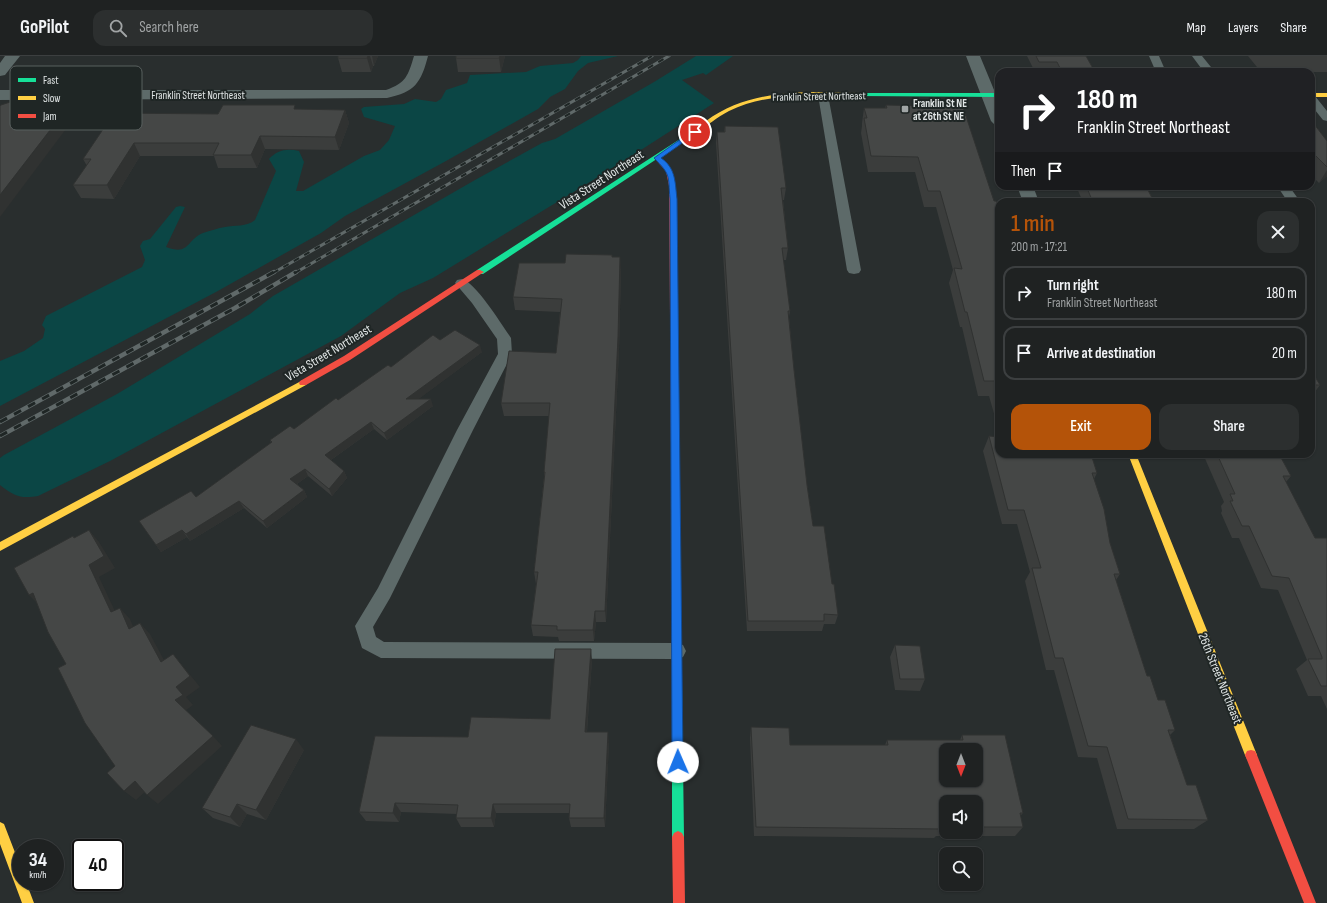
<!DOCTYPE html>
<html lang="en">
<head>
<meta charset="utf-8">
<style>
	:root { --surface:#1f2222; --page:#2c2f2f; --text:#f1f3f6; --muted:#a1a4a5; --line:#3c3f40; --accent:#b45309 }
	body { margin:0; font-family:"Sofia Sans Condensed",sans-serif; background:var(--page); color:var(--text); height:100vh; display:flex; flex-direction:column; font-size:15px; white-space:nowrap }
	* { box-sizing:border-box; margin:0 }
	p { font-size:13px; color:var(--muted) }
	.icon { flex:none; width:22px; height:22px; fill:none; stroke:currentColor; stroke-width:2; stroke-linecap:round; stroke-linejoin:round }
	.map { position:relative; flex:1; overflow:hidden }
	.panel { position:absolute; left:995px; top:142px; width:320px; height:260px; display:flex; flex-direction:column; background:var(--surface); border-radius:12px; box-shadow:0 1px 3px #0004,0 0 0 1px var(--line) }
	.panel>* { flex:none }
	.banner { position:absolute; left:995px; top:12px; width:320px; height:122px; border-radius:12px; box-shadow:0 1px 3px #0004,0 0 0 1px var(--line); background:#202124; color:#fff; overflow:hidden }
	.needle { width:26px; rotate:180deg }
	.buttons { position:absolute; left:939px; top:687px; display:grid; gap:8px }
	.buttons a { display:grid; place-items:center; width:44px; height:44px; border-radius:8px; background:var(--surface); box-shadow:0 1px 3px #0004,0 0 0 1px var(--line); font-size:20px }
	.speed { position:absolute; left:12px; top:783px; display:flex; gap:8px; font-size:20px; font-weight:700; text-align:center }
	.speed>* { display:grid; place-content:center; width:52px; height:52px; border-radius:50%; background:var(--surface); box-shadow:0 1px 3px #0004,0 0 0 1px var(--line); line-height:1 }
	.speed small { font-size:10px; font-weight:400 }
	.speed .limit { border:2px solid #111; border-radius:6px; background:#fff; color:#111 }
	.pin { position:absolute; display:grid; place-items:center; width:34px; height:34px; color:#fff; margin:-17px; border:2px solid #fff; border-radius:50%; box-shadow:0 1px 4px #0007 }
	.me { position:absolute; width:44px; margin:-22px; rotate:359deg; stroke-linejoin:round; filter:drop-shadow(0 0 3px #0008) }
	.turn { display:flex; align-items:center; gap:14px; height:84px; padding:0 16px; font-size:18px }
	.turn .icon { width:52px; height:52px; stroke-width:2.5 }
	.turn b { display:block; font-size:28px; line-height:34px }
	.then { display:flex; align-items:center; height:38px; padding:0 16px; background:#0003; gap:8px; font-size:15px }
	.round { display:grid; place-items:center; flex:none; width:42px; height:42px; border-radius:12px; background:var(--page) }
	.overview { display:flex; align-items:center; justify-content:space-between; height:68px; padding:0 16px }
	h1 { font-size:24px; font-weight:600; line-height:30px; color:var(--accent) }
	.cta { display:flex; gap:8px; margin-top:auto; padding:8px 16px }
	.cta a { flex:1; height:46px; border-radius:12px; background:var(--accent); color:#fff; font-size:16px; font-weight:600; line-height:46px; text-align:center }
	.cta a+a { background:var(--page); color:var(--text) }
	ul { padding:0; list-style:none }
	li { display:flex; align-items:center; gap:12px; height:54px; margin:0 8px 6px; padding:0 8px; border:2px solid var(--line); border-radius:12px }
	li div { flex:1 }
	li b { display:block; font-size:15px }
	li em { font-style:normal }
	header { display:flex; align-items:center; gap:24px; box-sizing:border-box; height:56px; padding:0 20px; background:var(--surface); border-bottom:1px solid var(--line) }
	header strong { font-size:19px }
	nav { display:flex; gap:22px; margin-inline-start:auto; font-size:14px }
	.search { width:280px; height:36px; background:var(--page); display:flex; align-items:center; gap:10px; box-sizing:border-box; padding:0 14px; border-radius:12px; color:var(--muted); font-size:15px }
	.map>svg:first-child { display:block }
	.green { fill:#0b4645 }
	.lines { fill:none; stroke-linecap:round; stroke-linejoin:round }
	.lane { fill:#5d6a69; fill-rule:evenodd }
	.street { fill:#5d6a69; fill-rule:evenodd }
	.fast { fill:#16e098; fill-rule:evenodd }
	.slow { fill:#ffcf43; fill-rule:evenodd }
	.jam { fill:#f24e42; fill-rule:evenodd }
	.rail-far1-casing { stroke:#606969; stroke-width:3 }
	.rail-casing { stroke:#606969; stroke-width:4.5 }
	.rail-far1 { stroke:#1f2625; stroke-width:2; stroke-dasharray:6; stroke-linecap:butt }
	.rail { stroke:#1f2625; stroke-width:3; stroke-dasharray:8; stroke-linecap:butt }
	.wall { fill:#3b3d3c; fill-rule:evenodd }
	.shaded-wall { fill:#303231 }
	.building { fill:#454746; stroke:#303231; fill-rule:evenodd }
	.route { fill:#1a73e8; stroke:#114b97 }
	.poi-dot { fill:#a1a6a6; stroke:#1f2625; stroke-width:1.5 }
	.labels { text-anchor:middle; stroke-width:4; stroke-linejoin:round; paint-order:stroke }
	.far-street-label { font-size:11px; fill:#e1e6e6; stroke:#1f2625 }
	.far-poi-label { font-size:11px; font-weight:bold; fill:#e1e6e6; stroke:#1f2625; text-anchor:start }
	.street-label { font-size:13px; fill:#e1e6e6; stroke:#1f2625 }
	.key { fill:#1f2625; stroke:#59605f; stroke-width:1 }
	.key-label { font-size:11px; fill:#e1e6e6 }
</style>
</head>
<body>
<header>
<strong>GoPilot</strong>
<div class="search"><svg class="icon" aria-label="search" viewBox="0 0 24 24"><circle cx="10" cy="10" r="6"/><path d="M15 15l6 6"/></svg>Search here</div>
<nav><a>Map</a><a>Layers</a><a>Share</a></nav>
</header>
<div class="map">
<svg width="1327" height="847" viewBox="0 0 1327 847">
	<rect width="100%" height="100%" fill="#292e2e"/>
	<path class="green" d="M 581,0 L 618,0 L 588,7 L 578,15 L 565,33 L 550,41 L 538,53 L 446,105 L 345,160 L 321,177 L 216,236 L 0,350 L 0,305 L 24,295 L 43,282 L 45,273 L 42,269 L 46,260 L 142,211 L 145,204 L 140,190 L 143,185 L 150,183 L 176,151 L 180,150 L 185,151 L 166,191 C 190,200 186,184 203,177 C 210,175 218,172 225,171 C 234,169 247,171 255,164 L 276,115 L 269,103 C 277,94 287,92 299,95 L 304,106 L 296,135 L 303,135 L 364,100 L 380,94 L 389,84 L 395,70 L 364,61 L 361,53 L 364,51 L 404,48 L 415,43 L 436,46 L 441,43 L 446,34 L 467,27 L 470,19 L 526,16 L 540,10 L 573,7 L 578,4 Z
		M 696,0 L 733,0 L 706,19 L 703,17 L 682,24 L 714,47 L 616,110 L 433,222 L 400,237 L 341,280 L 110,405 L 38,440 C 21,443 14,440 0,429 L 0,402 L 4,399 L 117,338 L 250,258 L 273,240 L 475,124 L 542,87 L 555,83 L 654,26 Z"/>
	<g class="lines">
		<path class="lane" d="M 1149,0 L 1159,0 L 1166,16 L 1156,16 Z
			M 1192,0 L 1202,0 L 1215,16 L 1204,16 Z
			M 823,36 L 828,39 L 861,214 L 859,217 L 854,218 L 849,217 L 847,214 L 818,39 Z
			M 1311,39 L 1315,40 L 1327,55 L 1327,65 L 1323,64 L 1311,49 Z
			M 1277,130 L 1289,130 L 1299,144 L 1298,146 L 1288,146 Z
			M 462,223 C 475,226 500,266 509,279 L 511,282 L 512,298 L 473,374 L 390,542 L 373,571 L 376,581 L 384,586 L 677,587 L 683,589 L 686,595 L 683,601 L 677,603 L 381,602 L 362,592 L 355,570 L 378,532 L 457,374 L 498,298 L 497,283 L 472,247 L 455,227 L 457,224 Z"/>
		<path class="street" d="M 5,0 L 20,0 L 5,19 L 0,20 L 0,7 Z
			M 414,0 L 428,0 C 421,27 415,36 387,42 L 0,44 L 0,34 L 386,34 C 406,27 408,20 414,0 Z
			M 966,0 L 980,0 L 999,46 L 999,70 L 994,68 L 991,65 Z
			M 1017,130 L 1033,130 L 1039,146 L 1023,146 Z"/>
		<path class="fast" d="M 860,37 L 999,37 L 999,41 L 858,40 L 857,39 Z
			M 694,74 L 696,75 L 696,77 L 483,218 L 477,218 L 477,214 Z
			M 677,626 L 681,628 L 682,631 L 684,781 L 682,785 L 678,787 L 674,785 L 672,781 L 672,631 L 673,628 Z"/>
		<path class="slow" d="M 812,36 L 860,37 L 863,39 L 860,41 C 817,40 769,35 729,55 C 717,61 707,70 696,77 L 691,76 C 695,72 701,69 706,65 C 737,42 773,37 812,36 Z
			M 1311,37 L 1327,37 L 1327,41 L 1311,41 Z
			M 303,324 L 306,325 L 307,327 L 306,329 L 0,495 L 0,486 Z
			M 675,387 L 679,390 L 682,631 L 681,634 L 677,636 L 673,634 L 672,631 L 671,390 Z
			M 1128,398 L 1136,398 L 1257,699 L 1255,703 L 1251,704 L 1247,703 L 1245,699 Z
			M 0,766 L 4,768 L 21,812 L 21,826 L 26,826 L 34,847 L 22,847 L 0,788 Z"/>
		<path class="jam" d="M 657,100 L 659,101 L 672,115 L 675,130 L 679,390 L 675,393 L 671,390 L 669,130 L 666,115 L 654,102 Z
			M 477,214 L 480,214 L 484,216 L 350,304 L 306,329 L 300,329 L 299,327 L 300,325 L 344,300 Z
			M 1251,694 L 1255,695 L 1257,699 L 1316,847 L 1304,847 L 1245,699 L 1247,695 Z
			M 678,775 L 682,777 L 684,781 L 685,847 L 673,847 L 672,781 L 674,777 Z"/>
		<g class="rail-far1-casing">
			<path id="rail-far1" d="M 273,217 L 652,0
				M 295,217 L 669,0"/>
		</g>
		<g class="rail-casing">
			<path id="rail" d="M 0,366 L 274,216
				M 0,380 L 235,252 L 296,216"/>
		</g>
		<use href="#rail-far1" class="rail-far1"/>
		<use href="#rail" class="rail"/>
	</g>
	<path class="wall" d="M 338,0 L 378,0 L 374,10 L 373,10 L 371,16 L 342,16 L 338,2 Z
		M 456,0 L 505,0 L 501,16 L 458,16 L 456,2 Z
		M 1027,0 L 1086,0 L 1095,16 L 1035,16 Z
		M 1248,0 L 1327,0 L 1327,16 L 1261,16 Z
		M 886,49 L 994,145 L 999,154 L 999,375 L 989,340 L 978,340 L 962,271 L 960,271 L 949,227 L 953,214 L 936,151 L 924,151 L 915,116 L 868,116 L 861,77 L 862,70 L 862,67 L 864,52 L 885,52 Z
		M 297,53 L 345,54 L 349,67 L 339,94 L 265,93 L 257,112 L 218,112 L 214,100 L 140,100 L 114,143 L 81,142 L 73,129 L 87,110 L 83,103 L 218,58 Z
		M 1311,64 L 1327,85 L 1327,120 L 1319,127 L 1311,119 Z
		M 725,70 L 786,132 L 784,144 L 783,144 L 788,192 L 786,204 L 783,204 L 790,255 L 789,261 L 794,314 L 807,429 L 813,470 L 832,528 L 838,559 L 835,568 L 824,568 L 822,575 L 747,575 L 716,87 L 717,76 L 724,76 Z
		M 1076,130 L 1146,130 L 1154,146 L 1083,146 Z
		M 612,201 L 621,214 L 619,294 L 606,566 L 596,566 L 594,585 L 559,585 L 558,581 L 533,580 L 531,569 L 536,528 L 534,516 L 544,421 L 544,416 L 549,360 L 504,360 L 501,347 L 556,297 L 560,256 L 515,254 L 513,241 L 565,207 Z
		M 440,284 L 482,296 L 418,343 L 433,350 L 387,384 L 374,373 L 331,404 L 344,415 L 347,422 L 332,440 L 308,420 L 297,428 L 304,434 L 307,441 L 267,472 L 244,452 L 190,485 L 187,481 L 161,496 L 156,489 L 196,441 L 271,387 L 270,384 L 294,373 L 391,311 Z
		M 1311,314 L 1320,329 L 1311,341 Z
		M 989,380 L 1097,417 L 1094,423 L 1110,487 L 1120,518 L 1116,524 L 1147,620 L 1158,644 L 1175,674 L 1170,679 L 1187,729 L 1208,764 L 1194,773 L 1117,773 L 1097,702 L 1078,701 L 1054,614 L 1046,614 L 1025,525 L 1030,516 L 1017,468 L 1002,468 L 983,395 Z
		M 1203,398 L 1279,398 L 1291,420 L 1286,426 L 1315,482 L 1327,482 L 1327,653 L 1321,640 L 1308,640 L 1296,613 L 1307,604 L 1278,534 L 1261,532 L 1239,482 L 1232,482 L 1221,457 L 1222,455 L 1221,450 L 1224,446 Z
		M 895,589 L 925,623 L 920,635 L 895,634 L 890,601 Z
		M 592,604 L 587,676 L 609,686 L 605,771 L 571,771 L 569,762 L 569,757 L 496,757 L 494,771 L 461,771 L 456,762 L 457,758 L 401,756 L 399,766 L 366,765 L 359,756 L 468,681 L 550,663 Z
		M 751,671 L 790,689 L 885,689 L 887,684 L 960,684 L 962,679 L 1023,757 L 1020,760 L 1023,771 L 1015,780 L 936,780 L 934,782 L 754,780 L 750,682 ZM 946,746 L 976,746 L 976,776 L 946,776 Z
		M 304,694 L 266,764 L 247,758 L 240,771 L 213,762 L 202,752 Z"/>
	<path class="shaded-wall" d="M 368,0 L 370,0 L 373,10 L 371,16 L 367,2 Z
		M 372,0 L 378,0 L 374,10 Z
		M 500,0 L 505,0 L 501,16 L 499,2 Z
		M 81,34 L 87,45 L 0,161 L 0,139 Z
		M 345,54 L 349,67 L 339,94 L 335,81 Z
		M 260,80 L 265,93 L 257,112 L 251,99 Z
		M 134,87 L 140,100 L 114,143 L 107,129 Z
		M 1327,114 L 1327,120 L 1319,127 Z
		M 620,201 L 621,214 L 619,294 L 606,566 L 605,555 Z
		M 480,289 L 482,296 L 408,351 L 406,343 Z
		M 431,343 L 433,350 L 387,384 L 384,377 Z
		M 371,366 L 374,373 L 328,406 L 325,399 Z
		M 305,413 L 308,420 L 294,430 L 290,423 Z
		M 344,415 L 347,422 L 332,440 L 329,433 Z
		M 304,434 L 307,441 L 267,472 L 263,465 Z
		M 239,445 L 244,452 L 190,485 L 186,478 Z
		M 89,474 L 99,486 L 115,512 L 99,521 L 121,568 L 111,556 L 89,509 Z
		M 182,474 L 187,481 L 161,496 L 156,489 Z
		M 33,537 L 41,551 L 29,539 Z
		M 120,552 L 130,563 L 139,585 L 129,573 Z
		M 595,555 L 596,566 L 594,585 L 593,574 Z
		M 140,567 L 150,578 L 171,617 L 161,606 Z
		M 591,593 L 592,604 L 586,686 L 585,676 Z
		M 173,598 L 200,631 L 186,641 L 193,649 L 185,655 L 175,644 Z
		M 608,676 L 609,686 L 605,771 L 604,762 Z
		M 213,680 L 222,690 L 158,748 L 147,739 Z
		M 296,683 L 304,694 L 266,764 L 256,754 Z
		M 135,725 L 147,734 L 136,744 L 124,735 Z
		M 395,747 L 401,756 L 399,766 L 393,757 Z
		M 237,748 L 247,758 L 240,771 L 230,761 Z
		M 493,748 L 496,757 L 494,771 L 491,762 Z"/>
	<path class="building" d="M 338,0 L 368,0 L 367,2 L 338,2 Z
		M 456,0 L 500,0 L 499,2 L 456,2 Z
		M 1036,0 L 1086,0 L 1095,16 L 1062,16 L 1057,6 L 1039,6 Z
		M 47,34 L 81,34 L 0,139 L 0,50 L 1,49 Z
		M 223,49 L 295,49 L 294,53 L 345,54 L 335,81 L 260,80 L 251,99 L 213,99 L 219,87 L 134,87 L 107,129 L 73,129 L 91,103 L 83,103 L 114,57 L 218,58 Z
		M 886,49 L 963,51 L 994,145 L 996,145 L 999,154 L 999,340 L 995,325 L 984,325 L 967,256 L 965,256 L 954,212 L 962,213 L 940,135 L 928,135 L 918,101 L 871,100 L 864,62 L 867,62 L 864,52 L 887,52 Z
		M 1311,64 L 1327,85 L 1327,111 L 1311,95 Z
		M 725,70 L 778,71 L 786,132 L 781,132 L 788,192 L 782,192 L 790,255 L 788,255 L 794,314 L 807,429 L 813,470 L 824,470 L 832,528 L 834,528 L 838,559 L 824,558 L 824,565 L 748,565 L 717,76 L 725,76 Z
		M 1086,130 L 1146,130 L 1154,146 L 1093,146 Z
		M 566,198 L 612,199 L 612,201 L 620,201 L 618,281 L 605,555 L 595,555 L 593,574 L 557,574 L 557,570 L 531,569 L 538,516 L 534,516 L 545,416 L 544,416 L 550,347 L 501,347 L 509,295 L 556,297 L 562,243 L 513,241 L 519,207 L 565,207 Z
		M 455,274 L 480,289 L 406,343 L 431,343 L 384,377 L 371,366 L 325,399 L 344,415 L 329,433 L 305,413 L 290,423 L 304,434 L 263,465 L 239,445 L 186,478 L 182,474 L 156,489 L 139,465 L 191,435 L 196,441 L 272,386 L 270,384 L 290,370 L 294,373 L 336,342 L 338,344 L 388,309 L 391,311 L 433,279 L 440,284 Z
		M 1311,314 L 1320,329 L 1311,329 Z
		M 989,380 L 999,381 L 999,398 L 1091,398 L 1097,417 L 1092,417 L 1104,453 L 1110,487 L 1120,518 L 1114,518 L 1147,620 L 1150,620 L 1158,644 L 1165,644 L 1175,674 L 1168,674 L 1187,729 L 1196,729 L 1208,764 L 1128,763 L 1107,691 L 1088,690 L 1063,602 L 1055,602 L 1032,512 L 1041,512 L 1024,454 L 1008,454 Z
		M 1217,398 L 1279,398 L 1291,420 L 1283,420 L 1315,482 L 1327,482 L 1327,630 L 1321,630 L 1308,603 L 1322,603 L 1322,601 L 1289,522 L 1272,520 L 1249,470 L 1242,470 L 1230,445 L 1233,445 L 1230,438 L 1235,438 Z
		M 89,474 L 104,500 L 89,509 L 111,556 L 120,552 L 129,573 L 140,567 L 161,606 L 173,598 L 190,620 L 176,631 L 183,639 L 175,644 L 213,680 L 147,739 L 135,725 L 124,735 L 107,717 L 115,710 L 85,667 L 58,612 L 66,608 L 48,576 L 33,537 L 29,539 L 14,512 L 73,480 L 74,482 Z
		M 895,589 L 920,590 L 925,623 L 900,623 Z
		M 555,593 L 591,593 L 585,676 L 608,676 L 604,762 L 569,762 L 570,748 L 493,748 L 491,762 L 456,762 L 458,749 L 395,747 L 393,757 L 359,756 L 375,680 L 468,681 L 471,661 L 550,663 Z
		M 251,669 L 296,683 L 256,754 L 237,748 L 230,761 L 202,752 Z
		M 751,671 L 789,672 L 790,689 L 888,689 L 887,684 L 963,684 L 962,679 L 1005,679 L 1023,757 L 1020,757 L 1023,771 L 976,771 L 976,746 L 946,746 L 946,771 L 940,771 L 941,773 L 756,771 ZM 946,694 L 976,694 L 976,724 L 946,724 Z"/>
	<path class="route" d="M 692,75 L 698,76 L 661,102 C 676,112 675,127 677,143 L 683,706 L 682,710 L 678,712 L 674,710 L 672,706 L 670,143 C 668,119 671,119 654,102 Z"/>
	<rect class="poi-dot" x="901" y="49" width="8" height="8" rx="2"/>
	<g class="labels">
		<g class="far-street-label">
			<text x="198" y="43">Franklin Street Northeast</text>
			<text transform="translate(819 40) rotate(-1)" y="4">Franklin Street Northeast</text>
		</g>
		<g class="far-poi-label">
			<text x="913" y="51">Franklin St NE<tspan x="913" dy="13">at 26th St NE</tspan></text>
		</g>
		<g class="street-label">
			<text transform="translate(601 123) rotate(-33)" y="5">Vista Street Northeast</text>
			<text transform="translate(328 296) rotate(-31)" y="5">Vista Street Northeast</text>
			<text transform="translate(1221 622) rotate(68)" y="5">26th Street Northeast</text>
		</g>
	</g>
	<rect x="10" y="10" width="132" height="64" rx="6" class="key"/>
	<rect x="18" y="22" width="18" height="4" fill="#16e098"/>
	<rect x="18" y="40" width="18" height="4" fill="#ffcf43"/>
	<rect x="18" y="58" width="18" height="4" fill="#f24e42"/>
	<g class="key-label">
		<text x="43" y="28">Fast</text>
		<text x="43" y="46">Slow</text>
		<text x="43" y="64">Jam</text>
	</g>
</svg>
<div class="buttons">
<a><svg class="needle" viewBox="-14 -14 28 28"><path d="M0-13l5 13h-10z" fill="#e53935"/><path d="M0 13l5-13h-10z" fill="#a1a4a5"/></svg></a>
<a><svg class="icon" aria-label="sound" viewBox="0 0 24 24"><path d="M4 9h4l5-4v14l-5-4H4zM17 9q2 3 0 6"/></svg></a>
<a><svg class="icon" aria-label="search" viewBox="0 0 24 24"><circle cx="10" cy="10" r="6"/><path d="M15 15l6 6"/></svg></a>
</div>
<div class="speed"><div>34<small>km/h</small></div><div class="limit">40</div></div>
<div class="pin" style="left:695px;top:76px;background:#d93025"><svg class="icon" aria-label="arrive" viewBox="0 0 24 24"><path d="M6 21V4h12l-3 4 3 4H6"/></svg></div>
<svg class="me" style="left:678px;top:706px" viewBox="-20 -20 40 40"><circle r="19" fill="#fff"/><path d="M0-13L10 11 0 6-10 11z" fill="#1a73e8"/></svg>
<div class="banner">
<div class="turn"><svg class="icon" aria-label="right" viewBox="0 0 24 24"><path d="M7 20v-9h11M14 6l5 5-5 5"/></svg><div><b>180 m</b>Franklin Street Northeast</div></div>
<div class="then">Then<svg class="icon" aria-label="arrive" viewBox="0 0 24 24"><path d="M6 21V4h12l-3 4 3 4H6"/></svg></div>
</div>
<section class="panel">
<div class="overview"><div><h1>1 min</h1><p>200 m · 17:21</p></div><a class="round"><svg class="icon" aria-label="close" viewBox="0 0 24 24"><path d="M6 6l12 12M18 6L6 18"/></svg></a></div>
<ul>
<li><svg class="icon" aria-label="right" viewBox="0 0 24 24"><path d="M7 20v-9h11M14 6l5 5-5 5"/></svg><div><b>Turn right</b><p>Franklin Street Northeast</p></div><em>180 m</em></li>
<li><svg class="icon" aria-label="arrive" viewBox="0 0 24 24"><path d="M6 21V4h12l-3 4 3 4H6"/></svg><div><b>Arrive at destination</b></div><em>20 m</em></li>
</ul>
<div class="cta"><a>Exit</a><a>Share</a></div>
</section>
</div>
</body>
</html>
